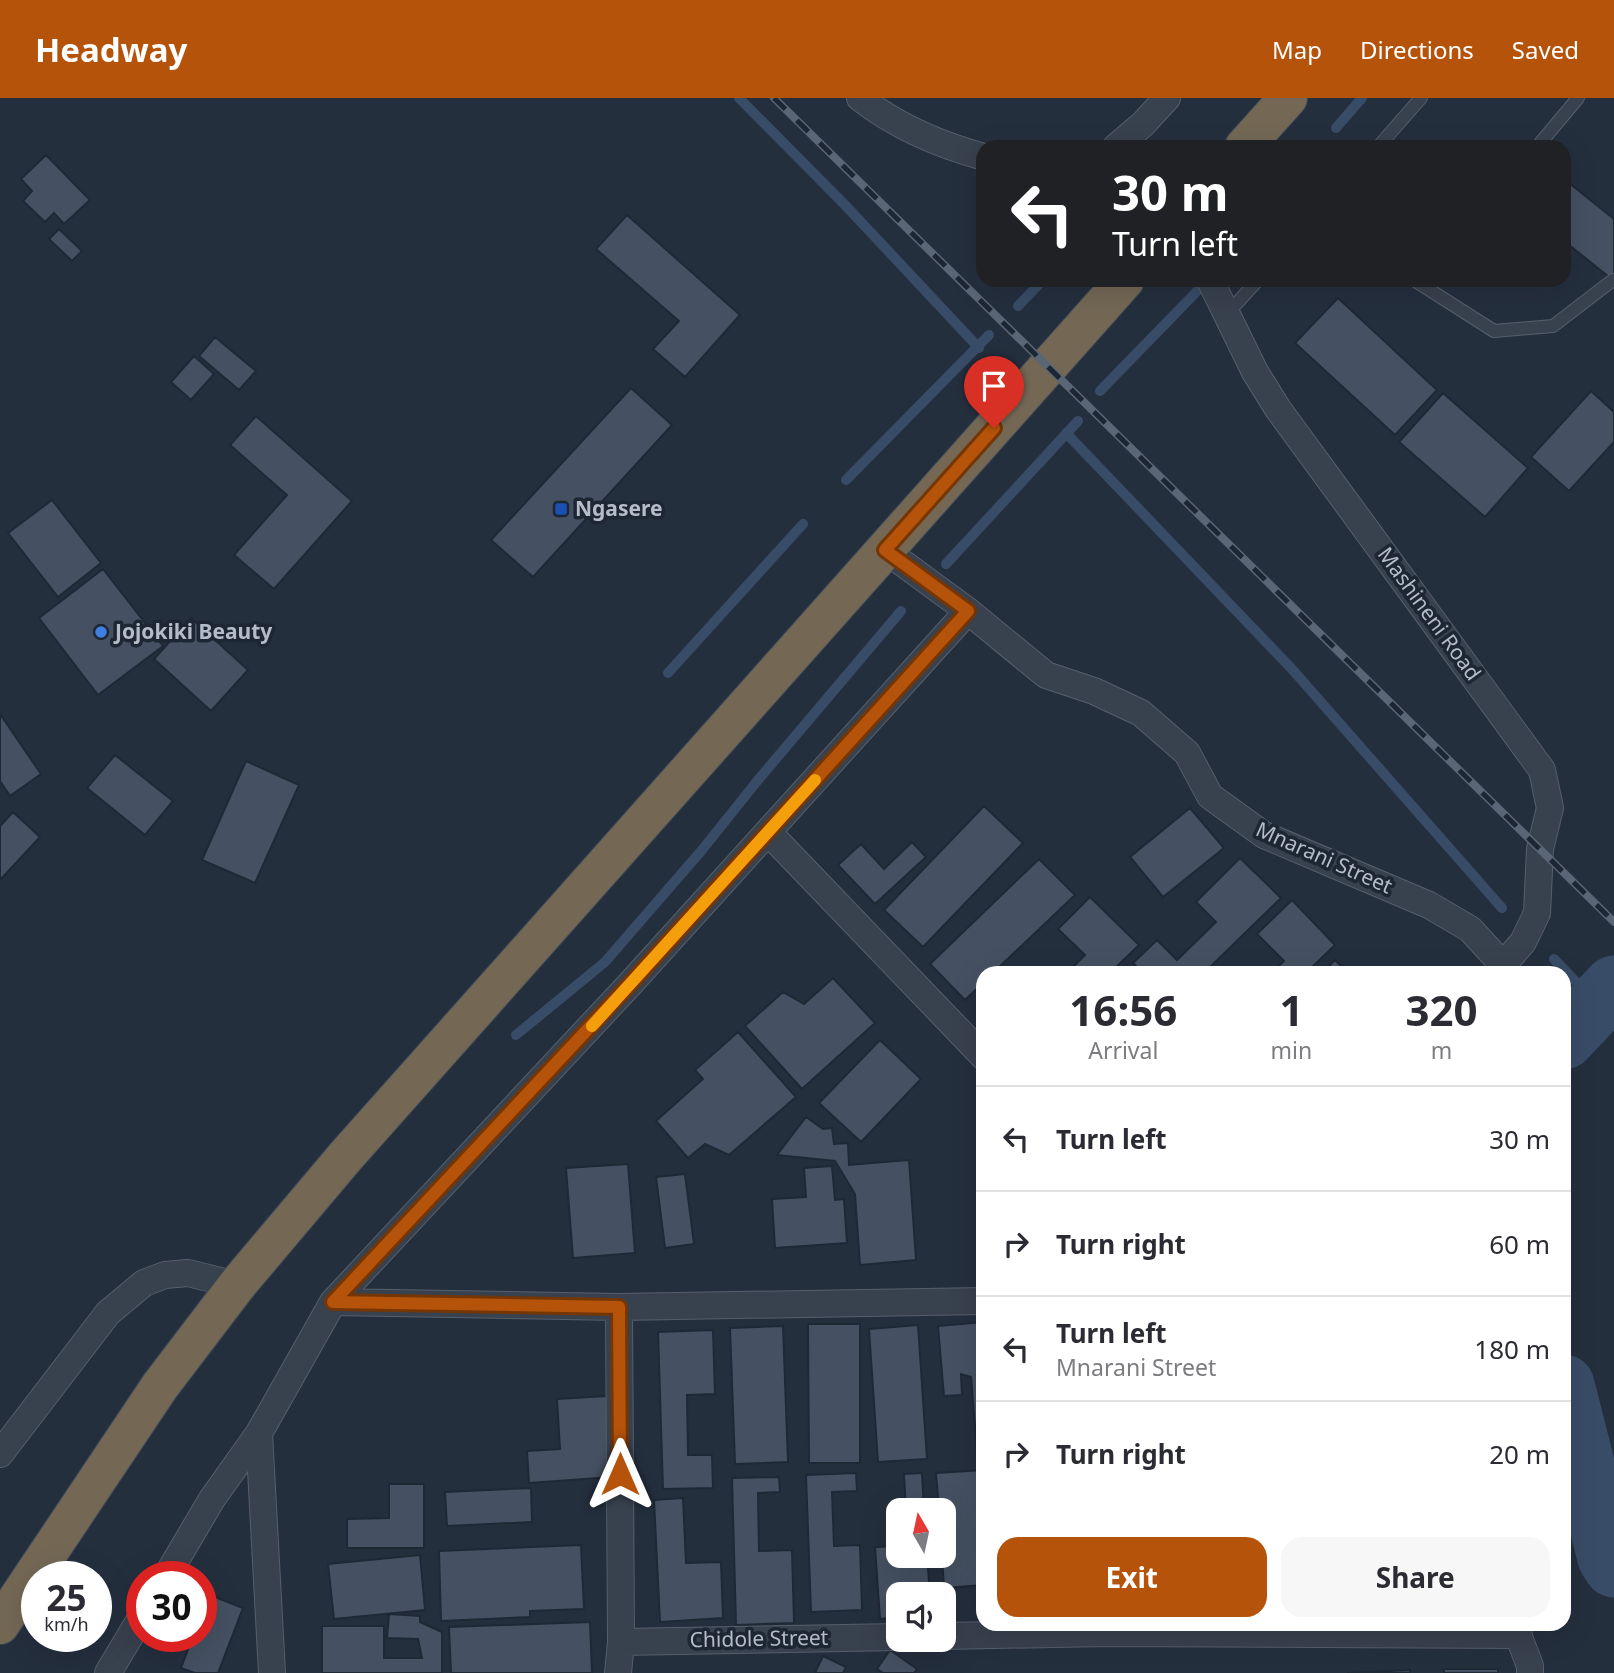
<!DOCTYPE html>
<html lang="en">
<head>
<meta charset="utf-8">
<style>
	:root { --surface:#fff; --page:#f7f7f7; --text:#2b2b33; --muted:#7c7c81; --line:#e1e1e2; --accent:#b45309 }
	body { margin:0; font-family:"Noto Sans",sans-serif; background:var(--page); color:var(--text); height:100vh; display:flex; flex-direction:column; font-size:26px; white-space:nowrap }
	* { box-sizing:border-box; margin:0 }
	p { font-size:23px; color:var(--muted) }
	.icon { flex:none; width:38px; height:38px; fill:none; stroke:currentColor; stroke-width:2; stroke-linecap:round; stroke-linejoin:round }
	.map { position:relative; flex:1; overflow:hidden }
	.drawer { position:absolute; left:976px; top:868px; width:595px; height:665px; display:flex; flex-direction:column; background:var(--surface); border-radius:21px; box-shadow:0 7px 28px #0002 }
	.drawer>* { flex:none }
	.guide { position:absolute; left:976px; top:42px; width:595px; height:147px; border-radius:21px; box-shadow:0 7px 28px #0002; background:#202124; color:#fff; overflow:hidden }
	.needle { width:46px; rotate:351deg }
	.tools { position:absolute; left:886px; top:1400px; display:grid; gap:14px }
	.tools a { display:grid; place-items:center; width:70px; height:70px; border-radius:14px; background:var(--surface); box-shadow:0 7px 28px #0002; font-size:35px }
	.speed { position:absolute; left:21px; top:1463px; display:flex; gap:14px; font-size:35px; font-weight:700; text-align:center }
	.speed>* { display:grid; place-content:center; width:91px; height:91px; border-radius:50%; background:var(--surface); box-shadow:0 7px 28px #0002; line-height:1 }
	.speed small { font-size:18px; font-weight:400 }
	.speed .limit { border:10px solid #d22; background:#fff; color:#111 }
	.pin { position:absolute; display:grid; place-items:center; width:60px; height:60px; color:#fff; margin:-72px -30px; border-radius:50% 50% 50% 0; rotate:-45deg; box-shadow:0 0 7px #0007 }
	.pin .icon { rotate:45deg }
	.me { position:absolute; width:77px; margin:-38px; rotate:0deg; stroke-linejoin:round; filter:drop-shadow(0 0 5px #0008) }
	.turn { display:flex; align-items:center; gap:24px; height:147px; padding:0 21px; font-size:32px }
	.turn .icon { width:91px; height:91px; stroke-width:2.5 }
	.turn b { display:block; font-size:49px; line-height:60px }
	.eta { display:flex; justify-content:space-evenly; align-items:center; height:119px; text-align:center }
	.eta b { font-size:42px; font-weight:700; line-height:49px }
	.cta { display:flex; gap:14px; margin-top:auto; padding:14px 21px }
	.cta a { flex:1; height:80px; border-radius:21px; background:var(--accent); color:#fff; font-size:28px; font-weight:700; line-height:80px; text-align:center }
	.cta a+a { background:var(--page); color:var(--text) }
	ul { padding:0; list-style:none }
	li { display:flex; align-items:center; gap:21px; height:105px; padding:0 21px; border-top:2px solid var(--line) }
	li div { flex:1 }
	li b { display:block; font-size:26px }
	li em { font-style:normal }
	header { display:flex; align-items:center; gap:42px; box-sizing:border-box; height:98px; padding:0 35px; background:var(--accent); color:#fff }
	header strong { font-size:33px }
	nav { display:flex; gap:38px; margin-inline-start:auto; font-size:24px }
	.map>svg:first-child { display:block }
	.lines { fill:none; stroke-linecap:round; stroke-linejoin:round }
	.stream { stroke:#394c67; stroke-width:10 }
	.river { stroke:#394c67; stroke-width:61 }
	.building { fill:#455162; stroke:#1f2835; stroke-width:2 }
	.lane-casing { stroke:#565f6c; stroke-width:14 }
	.street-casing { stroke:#565f6c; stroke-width:28 }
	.highway-casing { stroke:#434c59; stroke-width:40 }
	.lane { stroke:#38414e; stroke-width:12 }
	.street { stroke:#38414e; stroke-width:26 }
	.highway { stroke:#746855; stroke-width:38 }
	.rail-casing { stroke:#5a6575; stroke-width:8 }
	.rail { stroke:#1d2633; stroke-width:5; stroke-dasharray:16; stroke-linecap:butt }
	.route-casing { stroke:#753606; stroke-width:18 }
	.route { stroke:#b45309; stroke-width:12 }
	.slow { stroke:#f59e0b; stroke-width:12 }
	.transit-dot { fill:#1a4fb4; stroke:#1d2633; stroke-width:2.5 }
	.shop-dot { fill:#3f7fe0; stroke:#1d2633; stroke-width:2.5 }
	.labels { text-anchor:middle; stroke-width:7; stroke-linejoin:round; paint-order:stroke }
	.poi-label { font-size:21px; font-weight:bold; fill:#b4bcc9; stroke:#1d2633; text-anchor:start }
	.street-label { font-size:21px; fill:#b4bcc9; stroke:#1d2633 }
</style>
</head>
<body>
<header>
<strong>Headway</strong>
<nav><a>Map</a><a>Directions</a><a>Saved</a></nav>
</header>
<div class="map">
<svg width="1614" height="1575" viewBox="0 0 1614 1575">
	<rect width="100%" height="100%" fill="#242f3e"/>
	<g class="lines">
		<path class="stream" d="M 739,0 L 846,108 L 979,250
			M 1336,30 L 1362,0
			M 1018,208 L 1043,182
			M 1100,293 L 1205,185
			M 1066,335 L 1291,570 L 1502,810
			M 846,382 L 989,237
			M 946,466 L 1078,323
			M 668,575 L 803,426
			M 1554,861 L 1596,905
			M 516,937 L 605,864 L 702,752 L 758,682 L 901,513"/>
		<path class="river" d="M 1564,941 L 1614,888
			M 1564,1287 L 1608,1460 L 1614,1469"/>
	</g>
	<path class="building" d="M 46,57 L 90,102 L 64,126 L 54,115 L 45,124 L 23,103 L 32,93 L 21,81 Z
		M 1564,81 L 1614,121 L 1614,183 L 1564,143 Z
		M 627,117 L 740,217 L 685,279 L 653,251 L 679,223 L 596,151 Z
		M 59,131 L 82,153 L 72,163 L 49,141 Z
		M 1338,200 L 1437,292 L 1395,337 L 1295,245 Z
		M 215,239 L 256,273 L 239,292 L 199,258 Z
		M 194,258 L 214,276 L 191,302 L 171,284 Z
		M 631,290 L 672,327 L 533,479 L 491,442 Z
		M 1591,293 L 1614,314 L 1614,344 L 1569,393 L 1531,359 Z
		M 1443,295 L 1528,370 L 1485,419 L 1399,344 Z
		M 256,318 L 352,403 L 274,491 L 234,457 L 287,397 L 230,347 Z
		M 52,402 L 101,465 L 58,499 L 8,435 Z
		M 103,471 L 163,548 L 98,597 L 39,520 Z
		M 191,520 L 248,572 L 211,613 L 154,561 Z
		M 0,616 L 41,676 L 10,698 L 0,683 Z
		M 115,657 L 173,703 L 145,737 L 87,690 Z
		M 246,663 L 299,687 L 255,785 L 202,762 Z
		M 984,708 L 1023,745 L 923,849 L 884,812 Z
		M 1190,710 L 1224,750 L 1163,799 L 1130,759 Z
		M 13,714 L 40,739 L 0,782 L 0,728 Z
		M 912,744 L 926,759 L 875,806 L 838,767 L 861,746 L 884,771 Z
		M 1240,760 L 1281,800 L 1204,875 L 1142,875 L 1133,865 L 1157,842 L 1177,862 L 1216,824 L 1196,804 Z
		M 1039,761 L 1075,797 L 993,875 L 984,875 L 984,884 L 965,902 L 930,866 Z
		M 1090,799 L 1139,847 L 1110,875 L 1067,875 L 1085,857 L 1058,831 Z
		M 1292,802 L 1335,847 L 1306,875 L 1271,875 L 1284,863 L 1257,836 Z
		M 1335,862 L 1348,875 L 1322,875 Z
		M 833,880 L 875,925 L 802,991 L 745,928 L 783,894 L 804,906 Z
		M 738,934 L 796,999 L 729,1057 L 705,1046 L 688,1060 L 656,1023 L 703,981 L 695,972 Z
		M 880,942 L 921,981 L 861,1044 L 819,1005 Z
		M 806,1019 L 823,1031 L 832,1030 L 834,1046 L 848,1045 L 849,1067 L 909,1062 L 916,1162 L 860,1167 L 855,1096 L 835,1063 L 777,1057 Z
		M 628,1066 L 635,1155 L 573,1160 L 566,1070 Z
		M 832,1068 L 835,1102 L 844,1101 L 847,1145 L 775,1150 L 772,1101 L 806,1099 L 804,1070 Z
		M 685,1076 L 694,1146 L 665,1150 L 656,1079 Z
		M 984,1224 L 984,1366 L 978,1366 L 971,1279 L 961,1276 L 962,1297 L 944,1298 L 938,1228 Z
		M 808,1226 L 860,1226 L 860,1365 L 809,1365 Z
		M 918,1227 L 927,1361 L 878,1364 L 869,1231 Z
		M 783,1228 L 788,1364 L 735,1366 L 730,1230 Z
		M 713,1232 L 715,1296 L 687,1297 L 688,1357 L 712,1357 L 713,1390 L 663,1391 L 658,1234 Z
		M 607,1298 L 612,1379 L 529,1385 L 527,1353 L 560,1351 L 557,1301 Z
		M 984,1372 L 984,1487 L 944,1490 L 942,1458 L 943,1412 L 939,1412 L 936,1375 Z
		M 856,1375 L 857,1393 L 832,1394 L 834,1448 L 860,1447 L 862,1512 L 811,1514 L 806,1377 Z
		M 922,1375 L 924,1412 L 906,1412 L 904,1376 Z
		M 779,1379 L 780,1394 L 758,1395 L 759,1453 L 792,1452 L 794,1525 L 736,1527 L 732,1380 Z
		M 389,1386 L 424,1386 L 424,1450 L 347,1450 L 347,1421 L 389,1420 Z
		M 531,1390 L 532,1424 L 447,1428 L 445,1394 Z
		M 683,1400 L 686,1465 L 721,1464 L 723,1520 L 660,1524 L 654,1402 Z
		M 581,1447 L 584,1511 L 530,1513 L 530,1519 L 441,1523 L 439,1453 Z
		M 898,1448 L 898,1458 L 927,1458 L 930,1496 L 898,1496 L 898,1519 L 880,1521 L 875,1449 Z
		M 420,1457 L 425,1512 L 334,1521 L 328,1466 Z
		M 210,1497 L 243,1510 L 218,1575 L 195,1575 L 181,1570 L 193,1538 L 201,1538 L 201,1518 Z
		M 389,1516 L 420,1518 L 420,1524 L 442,1534 L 442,1575 L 322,1575 L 322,1528 L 384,1528 L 384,1560 L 422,1560 L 418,1541 L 387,1540 Z
		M 590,1524 L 592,1575 L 451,1575 L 449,1529 Z
		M 890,1552 L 917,1571 L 914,1575 L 883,1575 L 877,1571 Z
		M 823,1558 L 846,1569 L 843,1575 L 815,1575 Z
		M 1444,1571 L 1498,1571 L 1498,1575 L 1444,1575 Z
		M 1410,1572 L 1410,1575 L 1347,1575 Z"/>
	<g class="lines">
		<g class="lane-casing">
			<path id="lane" d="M 1378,49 L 1421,0
				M 1537,49 L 1578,0
				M 1414,182 L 1494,233 L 1553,228 L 1613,182
				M 1227,216 L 1258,182"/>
		</g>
		<g class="street-casing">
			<path id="street" d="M 860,0 C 896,28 940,47 984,59
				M 1116,49 L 1143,26 L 1167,0
				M 1210,182 L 1255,274 L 1278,311 L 1542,672 L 1550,710 L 1540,751 L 1537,815 L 1523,844 L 1503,867
				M 885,452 L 968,513 L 1046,577 L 1094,593 L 1141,615 L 1187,655 L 1210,698 L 1264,737 L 1429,807 L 1470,831 L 1503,867
				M 768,734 L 984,959
				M 333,1204 L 619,1209 L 984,1203
				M 259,1335 L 272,1575
				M 0,1356 L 108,1215 L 144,1185 L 165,1177 L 188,1175 L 237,1187
				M 166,1479 L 212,1401 L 259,1335 L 333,1204 L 630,886 L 968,513
				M 1514,1526 L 1530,1568 L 1530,1575
				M 943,1538 L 1106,1535 L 1519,1537
				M 621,1544 L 898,1539
				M 108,1575 L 142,1518
				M 618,1575 L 621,1544 L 619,1209"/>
		</g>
		<g class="highway-casing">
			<path id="highway" d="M 1244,49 L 1288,0
				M 0,1527 L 160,1288 L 237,1187 L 345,1059 L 1125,182"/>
		</g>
		<use href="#lane" class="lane"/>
		<use href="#street" class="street"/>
		<use href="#highway" class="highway"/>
		<g class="rail-casing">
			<path id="rail" d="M 774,0 L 1614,824"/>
		</g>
		<use href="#rail" class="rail"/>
	</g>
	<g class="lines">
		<g class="route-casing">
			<path id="route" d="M 620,1376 L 619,1209 L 333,1204 L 630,886 L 968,513 L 885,452 L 994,330"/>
		</g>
		<use href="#route" class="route"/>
		<path class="slow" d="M 592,928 L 815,682"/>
	</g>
	<rect class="transit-dot" x="554" y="404" width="14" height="14" rx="3.5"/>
	<circle class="shop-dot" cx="101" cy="534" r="7"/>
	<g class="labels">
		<g class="poi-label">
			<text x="575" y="418">Ngasere</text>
			<text x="115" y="541">Jojokiki Beauty</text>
		</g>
		<g class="street-label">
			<text transform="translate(1429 516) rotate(54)" y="7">Mashineni Road</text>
			<text transform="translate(1324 760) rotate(24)" y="7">Mnarani Street</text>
			<text transform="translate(759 1541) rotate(-1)" y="7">Chidole Street</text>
		</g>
	</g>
</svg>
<div class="tools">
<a><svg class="needle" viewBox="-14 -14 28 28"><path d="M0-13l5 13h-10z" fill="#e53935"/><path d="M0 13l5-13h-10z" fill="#7c7c81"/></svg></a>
<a><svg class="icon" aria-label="sound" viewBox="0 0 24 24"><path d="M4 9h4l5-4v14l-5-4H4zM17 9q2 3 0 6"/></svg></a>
</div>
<div class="speed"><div>25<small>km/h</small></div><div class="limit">30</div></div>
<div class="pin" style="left:994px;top:330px;background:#d93025"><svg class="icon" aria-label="arrive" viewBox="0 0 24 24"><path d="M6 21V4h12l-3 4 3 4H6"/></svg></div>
<svg class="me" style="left:620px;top:1376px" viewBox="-20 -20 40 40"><path d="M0-17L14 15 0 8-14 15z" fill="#b45309" stroke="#fff" stroke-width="4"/></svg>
<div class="guide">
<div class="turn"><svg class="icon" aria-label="left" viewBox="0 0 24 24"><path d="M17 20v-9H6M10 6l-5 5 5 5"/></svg><div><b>30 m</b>Turn left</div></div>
</div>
<section class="drawer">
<div class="eta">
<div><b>16:56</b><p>Arrival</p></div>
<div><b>1</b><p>min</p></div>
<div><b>320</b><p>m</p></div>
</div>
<ul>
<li><svg class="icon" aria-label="left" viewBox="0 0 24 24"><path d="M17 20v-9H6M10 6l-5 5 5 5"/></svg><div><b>Turn left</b></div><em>30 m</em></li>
<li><svg class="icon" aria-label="right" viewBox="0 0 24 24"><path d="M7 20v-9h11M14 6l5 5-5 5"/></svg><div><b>Turn right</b></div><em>60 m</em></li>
<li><svg class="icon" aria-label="left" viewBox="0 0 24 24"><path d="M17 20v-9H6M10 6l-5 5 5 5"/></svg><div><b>Turn left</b><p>Mnarani Street</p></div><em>180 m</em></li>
<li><svg class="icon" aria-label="right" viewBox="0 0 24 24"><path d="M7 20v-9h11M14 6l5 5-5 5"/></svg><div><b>Turn right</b></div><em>20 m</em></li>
</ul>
<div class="cta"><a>Exit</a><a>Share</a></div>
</section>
</div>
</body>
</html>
